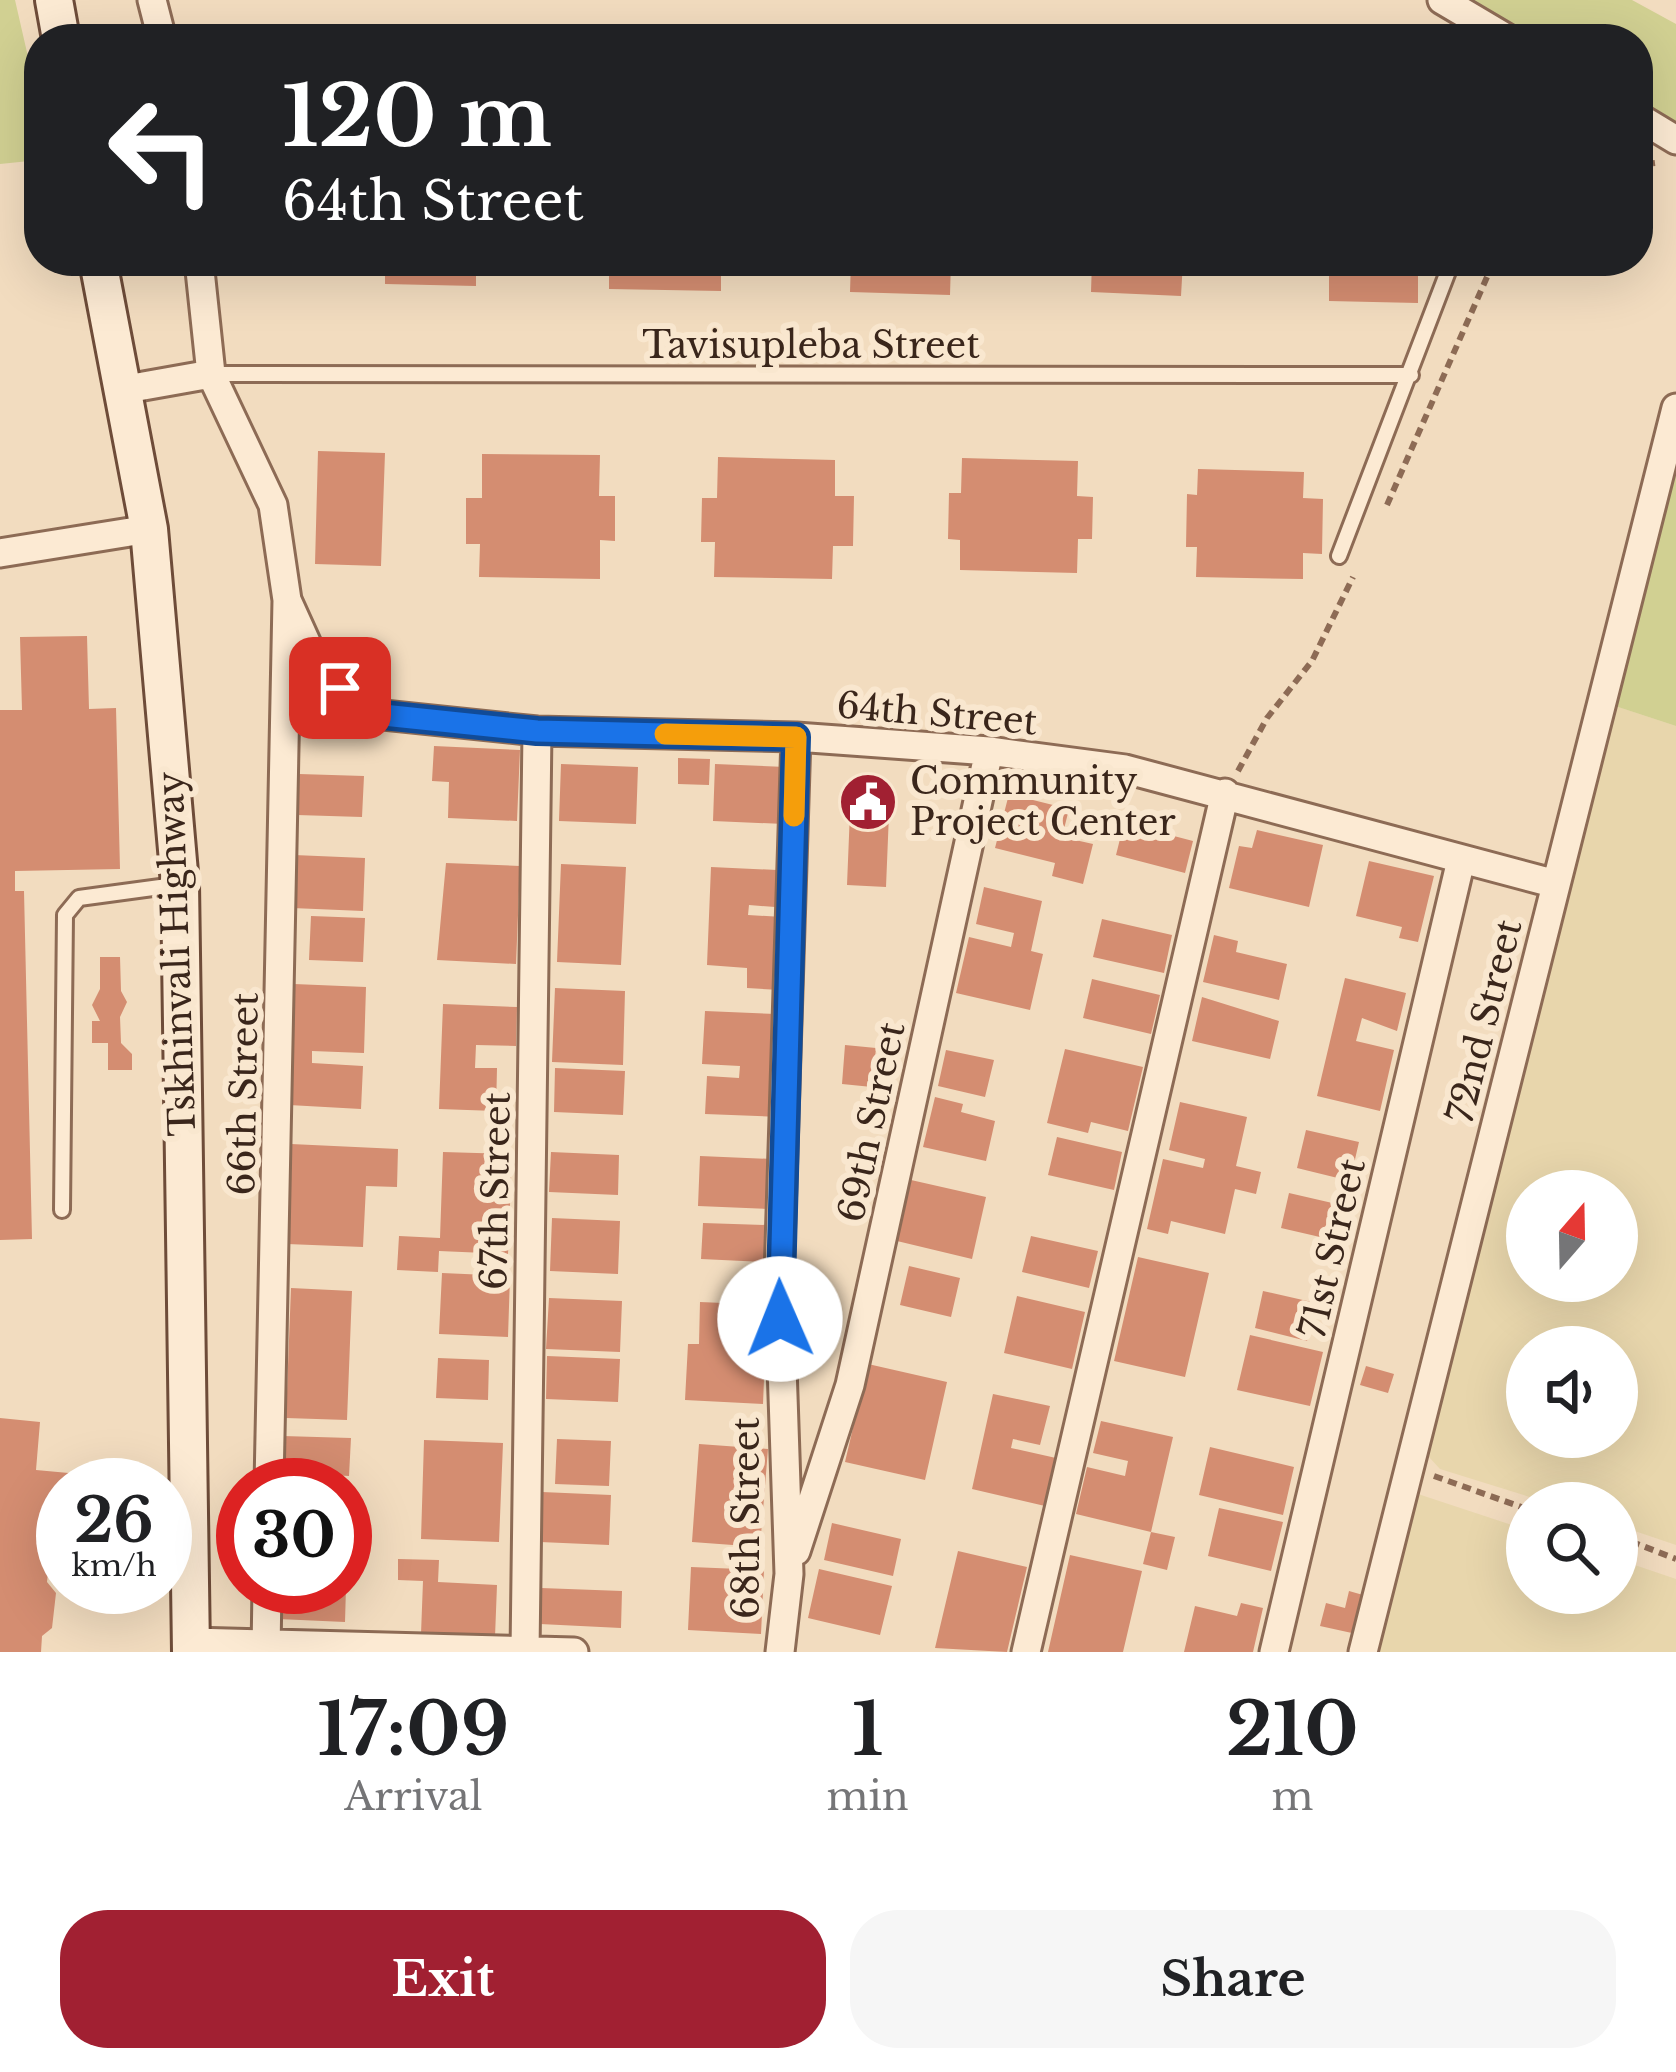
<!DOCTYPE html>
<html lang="en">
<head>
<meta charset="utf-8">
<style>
	:root { --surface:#fff; --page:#f6f6f6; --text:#202124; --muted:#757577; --accent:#a12032 }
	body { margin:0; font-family:"Libre Baskerville",serif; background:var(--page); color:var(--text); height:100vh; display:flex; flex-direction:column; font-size:45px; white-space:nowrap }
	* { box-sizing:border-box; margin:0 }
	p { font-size:39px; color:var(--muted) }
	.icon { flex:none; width:66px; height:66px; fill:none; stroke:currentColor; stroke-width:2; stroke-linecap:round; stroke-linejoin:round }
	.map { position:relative; height:1652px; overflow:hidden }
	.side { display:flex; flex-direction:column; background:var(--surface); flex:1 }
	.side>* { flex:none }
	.banner { position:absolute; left:24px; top:24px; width:1629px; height:252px; border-radius:48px; box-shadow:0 12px 48px #0002; background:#202124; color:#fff; overflow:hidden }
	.needle { width:78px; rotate:20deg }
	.controls { position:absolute; left:1506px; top:1170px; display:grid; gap:24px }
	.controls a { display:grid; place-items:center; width:132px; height:132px; border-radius:50%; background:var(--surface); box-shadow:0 12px 48px #0002; font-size:60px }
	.speed { position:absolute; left:36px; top:1458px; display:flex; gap:24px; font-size:60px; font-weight:700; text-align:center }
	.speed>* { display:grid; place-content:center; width:156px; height:156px; border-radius:50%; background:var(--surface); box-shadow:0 12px 48px #0002; line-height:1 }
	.speed small { font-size:30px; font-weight:400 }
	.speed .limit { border:18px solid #d22; background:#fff; color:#111 }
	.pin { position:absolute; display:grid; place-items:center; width:102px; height:102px; color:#fff; margin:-51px; border-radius:24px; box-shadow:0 6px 18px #0006 }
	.me { position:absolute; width:132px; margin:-66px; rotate:359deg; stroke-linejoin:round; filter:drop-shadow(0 0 9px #0008) }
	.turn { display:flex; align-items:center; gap:42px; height:252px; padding:0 60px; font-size:54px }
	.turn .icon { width:156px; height:156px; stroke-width:2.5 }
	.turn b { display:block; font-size:84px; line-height:102px }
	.eta { display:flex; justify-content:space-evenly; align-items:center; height:204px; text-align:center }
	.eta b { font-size:72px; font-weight:700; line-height:84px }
	.primary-button { display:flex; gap:24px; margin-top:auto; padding:24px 60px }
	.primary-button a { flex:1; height:138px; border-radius:48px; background:var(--accent); color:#fff; font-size:48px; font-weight:700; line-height:138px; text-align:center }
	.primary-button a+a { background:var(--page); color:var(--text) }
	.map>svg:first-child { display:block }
	.farmland { fill:#e8d6ac; fill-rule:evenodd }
	.green { fill:#d1d092 }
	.building { fill:#d48d71 }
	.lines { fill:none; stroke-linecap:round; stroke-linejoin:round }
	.service-casing { stroke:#8d6b55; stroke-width:20 }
	.minor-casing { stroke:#8d6b55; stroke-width:33 }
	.secondary-casing { stroke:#6e4c39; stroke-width:42 }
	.path { stroke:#8d6b55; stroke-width:6; stroke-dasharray:9 6; stroke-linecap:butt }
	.service { stroke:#fcead3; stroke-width:14 }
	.minor { stroke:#fcead3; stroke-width:27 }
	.secondary { stroke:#fcead3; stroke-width:36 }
	.route-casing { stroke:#114b97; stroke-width:30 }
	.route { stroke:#1a73e8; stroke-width:21 }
	.slow { stroke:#f59e0b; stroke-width:21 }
	.labels { text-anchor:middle; stroke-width:12; stroke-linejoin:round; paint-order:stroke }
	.street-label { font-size:36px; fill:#3a261b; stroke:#f9e7cf }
	.poi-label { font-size:36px; fill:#3a261b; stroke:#f9e7cf; text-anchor:start }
</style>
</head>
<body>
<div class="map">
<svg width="1676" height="1652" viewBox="0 0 1676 1652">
	<rect width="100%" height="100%" fill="#f2dcbf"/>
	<path class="farmland" d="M 1612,705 L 1676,726 L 1676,1545 L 1617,1525 L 1617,1503 L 1549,1503 L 1440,1469 L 1428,1456 ZM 1527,1191 L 1617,1191 L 1617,1281 L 1527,1281 ZM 1527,1347 L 1617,1347 L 1617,1437 L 1527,1437 Z
		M 1415,1493 L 1527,1530 L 1527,1593 L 1617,1593 L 1617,1559 L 1676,1579 L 1676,1652 L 1376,1652 Z"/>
	<path class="green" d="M 0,0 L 15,0 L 39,105 L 39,160 L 0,164 Z
		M 1473,0 L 1632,0 L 1676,24 L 1676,123 L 1638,100 L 1638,39 L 1537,39 Z
		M 1676,437 L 1676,726 L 1612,705 Z"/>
	<path class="building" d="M 263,261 L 311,261 L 310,275 L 262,273 Z
		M 385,261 L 476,261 L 476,286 L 385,284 Z
		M 609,261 L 721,261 L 721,291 L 609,289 Z
		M 851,261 L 951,261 L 950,295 L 850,292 Z
		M 1092,261 L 1183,261 L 1181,296 L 1091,292 Z
		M 1329,261 L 1433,261 L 1433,267 L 1418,267 L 1418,303 L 1329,301 Z
		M 318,451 L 385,453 L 381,566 L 315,564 Z
		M 482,454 L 600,455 L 599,496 L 615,496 L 615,541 L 600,540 L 600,579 L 479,577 L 480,544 L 466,544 L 466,498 L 482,498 Z
		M 718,457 L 835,460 L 835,496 L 854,496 L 853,546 L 833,546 L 832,579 L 714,577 L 715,542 L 701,542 L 702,498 L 717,498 Z
		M 962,458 L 1078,461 L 1077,496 L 1093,497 L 1092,539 L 1078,539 L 1077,573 L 960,570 L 960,540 L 948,539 L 949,493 L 961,493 Z
		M 1198,469 L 1304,472 L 1303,498 L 1323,499 L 1322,554 L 1303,553 L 1303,579 L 1196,577 L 1197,547 L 1186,547 L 1187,494 L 1197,495 Z
		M 87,636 L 89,709 L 116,708 L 120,869 L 15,871 L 15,891 L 24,891 L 32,1239 L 0,1240 L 0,710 L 22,710 L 20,637 Z
		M 434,746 L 520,750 L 517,821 L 448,818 L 449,782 L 432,781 Z
		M 678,758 L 710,759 L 709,785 L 678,784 Z
		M 561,764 L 638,767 L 636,824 L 559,821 Z
		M 715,764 L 786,767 L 784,824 L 713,821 Z
		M 299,774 L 364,776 L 362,817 L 297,815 Z
		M 851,787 L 890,789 L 886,887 L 847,885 Z
		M 1009,794 L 1069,809 L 1062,837 L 1093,844 L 1083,884 L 1052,876 L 1055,863 L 995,848 Z
		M 1124,823 L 1193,841 L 1185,873 L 1116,855 Z
		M 1257,830 L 1323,845 L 1309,907 L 1229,888 L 1239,846 L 1252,848 Z
		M 294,855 L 365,858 L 363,911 L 292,908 Z
		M 1369,861 L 1434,876 L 1418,942 L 1399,938 L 1402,927 L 1356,916 Z
		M 446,863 L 520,866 L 516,964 L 437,960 Z
		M 561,864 L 626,867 L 621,965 L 557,962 Z
		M 711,867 L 777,870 L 775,907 L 749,905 L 748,915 L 783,917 L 780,990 L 747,988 L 747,968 L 707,965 Z
		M 984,887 L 1042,901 L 1031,951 L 1043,954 L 1030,1010 L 956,993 L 969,937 L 1011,947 L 1014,933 L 976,924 Z
		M 311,916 L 365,918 L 363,962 L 309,960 Z
		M 1102,919 L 1172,935 L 1164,973 L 1093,957 Z
		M 1214,935 L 1238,941 L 1236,952 L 1287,964 L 1279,1000 L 1203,982 Z
		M 100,957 L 120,957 L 121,991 L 127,1002 L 120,1017 L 121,1043 L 132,1054 L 132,1070 L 108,1070 L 108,1043 L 92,1043 L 92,1021 L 100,1021 L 92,1005 L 100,989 Z
		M 1345,978 L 1406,993 L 1397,1031 L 1362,1018 L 1356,1041 L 1394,1050 L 1380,1111 L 1317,1096 Z
		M 1092,979 L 1160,995 L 1151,1034 L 1083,1018 Z
		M 294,984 L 366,987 L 364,1053 L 312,1051 L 312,1063 L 363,1066 L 361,1109 L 289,1105 Z
		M 555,988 L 625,991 L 623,1065 L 552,1062 Z
		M 1202,997 L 1279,1021 L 1270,1059 L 1192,1041 Z
		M 443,1004 L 517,1007 L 516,1046 L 476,1045 L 475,1068 L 497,1068 L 496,1111 L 439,1109 Z
		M 705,1011 L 776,1014 L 780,1117 L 705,1114 L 707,1076 L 739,1078 L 740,1066 L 702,1064 Z
		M 845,1045 L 876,1048 L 872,1087 L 842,1084 Z
		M 1065,1049 L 1143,1067 L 1128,1131 L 1091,1122 L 1088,1133 L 1047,1123 Z
		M 946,1050 L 994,1060 L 985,1097 L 938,1086 Z
		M 555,1068 L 625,1071 L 623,1115 L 554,1112 Z
		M 935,1097 L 963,1104 L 961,1112 L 995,1121 L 986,1161 L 923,1147 Z
		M 1180,1102 L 1247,1117 L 1236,1166 L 1261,1172 L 1256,1194 L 1235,1189 L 1225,1234 L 1171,1221 L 1168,1234 L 1147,1229 L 1163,1159 L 1203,1168 L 1205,1159 L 1169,1150 Z
		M 1306,1130 L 1359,1142 L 1350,1181 L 1297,1168 Z
		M 1057,1137 L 1122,1152 L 1114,1190 L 1048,1175 Z
		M 291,1144 L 398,1149 L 397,1187 L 366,1186 L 363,1247 L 287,1244 Z
		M 443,1152 L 512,1154 L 508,1254 L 439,1251 L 438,1272 L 397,1270 L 399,1236 L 440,1238 Z
		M 551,1152 L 619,1155 L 618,1195 L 549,1192 Z
		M 700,1156 L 772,1159 L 770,1209 L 698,1206 Z
		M 911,1180 L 986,1197 L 972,1259 L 897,1241 Z
		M 1289,1193 L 1354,1208 L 1346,1243 L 1281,1228 Z
		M 552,1218 L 620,1221 L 618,1274 L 550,1271 Z
		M 703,1223 L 766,1225 L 765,1262 L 701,1259 Z
		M 1031,1236 L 1098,1251 L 1089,1288 L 1022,1272 Z
		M 1138,1257 L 1209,1273 L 1185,1377 L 1114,1361 Z
		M 909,1266 L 960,1278 L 951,1317 L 900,1305 Z
		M 442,1273 L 510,1276 L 508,1337 L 439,1334 Z
		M 291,1288 L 352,1291 L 347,1420 L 286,1418 Z
		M 1263,1291 L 1316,1303 L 1307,1341 L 1255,1328 Z
		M 1017,1296 L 1085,1312 L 1072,1369 L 1004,1353 Z
		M 549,1298 L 622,1301 L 620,1352 L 546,1349 Z
		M 700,1302 L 767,1305 L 763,1404 L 685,1400 L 688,1344 L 699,1344 Z
		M 1250,1335 L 1323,1352 L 1310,1406 L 1237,1390 Z
		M 547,1356 L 620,1359 L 618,1402 L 546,1399 Z
		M 438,1358 L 489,1360 L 488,1400 L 436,1398 Z
		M 868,1364 L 947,1382 L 925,1480 L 845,1462 Z
		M 1366,1366 L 1394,1374 L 1388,1393 L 1360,1385 Z
		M 993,1394 L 1050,1406 L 1040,1445 L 1013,1439 L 1011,1448 L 1056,1458 L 1045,1506 L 972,1489 Z
		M 0,1418 L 40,1422 L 36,1470 L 123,1478 L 122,1485 L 63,1485 L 63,1503 L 55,1502 L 47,1582 L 56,1593 L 52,1628 L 42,1636 L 41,1652 L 0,1652 Z
		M 1101,1421 L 1173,1437 L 1151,1532 L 1076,1514 L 1087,1467 L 1125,1476 L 1128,1461 L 1093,1453 Z
		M 283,1436 L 351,1438 L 349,1476 L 312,1474 L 312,1485 L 281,1485 Z
		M 557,1439 L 611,1441 L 609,1486 L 555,1484 Z
		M 424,1440 L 503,1443 L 499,1542 L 421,1539 Z
		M 699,1444 L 768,1449 L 760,1547 L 692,1542 Z
		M 1210,1447 L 1294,1467 L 1283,1515 L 1199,1495 Z
		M 542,1492 L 611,1495 L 609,1545 L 540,1542 Z
		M 1219,1508 L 1283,1522 L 1271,1571 L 1208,1556 Z
		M 832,1523 L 901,1539 L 893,1576 L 824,1560 Z
		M 1151,1532 L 1175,1537 L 1167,1570 L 1143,1564 Z
		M 958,1551 L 1027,1567 L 1007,1652 L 935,1648 Z
		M 1070,1555 L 1142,1571 L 1123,1652 L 1048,1652 Z
		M 398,1559 L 439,1560 L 438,1582 L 497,1585 L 495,1637 L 421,1634 L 423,1581 L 398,1580 Z
		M 691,1567 L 764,1570 L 761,1634 L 688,1630 Z
		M 819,1569 L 892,1586 L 880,1635 L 808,1618 Z
		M 279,1587 L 346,1587 L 345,1622 L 278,1619 Z
		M 541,1588 L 622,1591 L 621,1628 L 540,1624 Z
		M 1349,1591 L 1370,1597 L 1361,1635 L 1320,1626 L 1326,1603 L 1345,1608 Z
		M 1241,1603 L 1263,1608 L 1253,1652 L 1184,1652 L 1195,1606 L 1237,1616 Z"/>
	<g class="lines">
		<g class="service-casing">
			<path id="service" d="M 211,374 L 1411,375
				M 1339,556 L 1452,261
				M 62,1210 L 65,915 L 79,898 L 175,885"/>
		</g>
		<g class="minor-casing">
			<path id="minor" d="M 152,0 L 162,39
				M 1442,0 L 1508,39
				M 1638,117 L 1676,140
				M 199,261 L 211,374 L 273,505 L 287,600 L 269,1485
				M 121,390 L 211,374
				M 0,553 L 149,529
				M 287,600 L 316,664 L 364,713 L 537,731 L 796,737 L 989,751 L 1125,769 L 1556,884
				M 796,1551 L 850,1385 L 989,751
				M 192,1642 L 574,1652
				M 266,1652 L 267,1587
				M 525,1652 L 537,731
				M 780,1652 L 789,1574 L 779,1277 L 796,737
				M 1026,1652 L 1225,793
				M 1274,1652 L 1461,860
				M 1363,1652 L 1676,408"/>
		</g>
		<g class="secondary-casing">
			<path id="secondary" d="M 54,0 L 61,39
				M 98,261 L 149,529 L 180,884 L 191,1652"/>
		</g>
		<path class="path" d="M 1638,165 L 1655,163
			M 1387,505 L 1494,261
			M 1238,771 L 1267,718 L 1312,661 L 1353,577
			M 1434,1476 L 1527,1509
			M 1617,1536 L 1676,1559"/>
		<use href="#service" class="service"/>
		<use href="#minor" class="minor"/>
		<use href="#secondary" class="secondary"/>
	</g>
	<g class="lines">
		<g class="route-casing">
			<path id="route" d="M 340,688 L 364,713 L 537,731 L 796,737 L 780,1319"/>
		</g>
		<use href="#route" class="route"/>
		<path class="slow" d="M 665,734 L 796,737 L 794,816"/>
	</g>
	<defs>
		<g id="civic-disc" transform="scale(3)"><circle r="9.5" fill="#a12032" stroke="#f9e7cf"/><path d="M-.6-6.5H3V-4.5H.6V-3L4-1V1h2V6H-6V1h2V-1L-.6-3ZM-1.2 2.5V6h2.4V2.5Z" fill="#fff"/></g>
	</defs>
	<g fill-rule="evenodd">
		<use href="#civic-disc" x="868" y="802"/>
	</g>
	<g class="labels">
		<g class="street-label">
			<text x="811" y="358">Tavisupleba Street</text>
			<text transform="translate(937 713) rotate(5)" y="13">64th Street</text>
			<text transform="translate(176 954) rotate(-92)" y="13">Tskhinvali Highway</text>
			<text transform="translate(1484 1021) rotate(-76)" y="13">72nd Street</text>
			<text transform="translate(243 1094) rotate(-89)" y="13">66th Street</text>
			<text transform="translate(871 1122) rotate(-78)" y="13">69th Street</text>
			<text transform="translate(495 1191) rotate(-89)" y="13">67th Street</text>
			<text transform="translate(1332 1248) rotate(-77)" y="13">71st Street</text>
			<text transform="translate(746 1518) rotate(-90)" y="13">68th Street</text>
		</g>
		<g class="poi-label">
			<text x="910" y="794">Community<tspan x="910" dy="41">Project Center</tspan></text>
		</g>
	</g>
</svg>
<div class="controls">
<a><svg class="needle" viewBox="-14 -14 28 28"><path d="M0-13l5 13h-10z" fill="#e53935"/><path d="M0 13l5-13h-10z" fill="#757577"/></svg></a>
<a><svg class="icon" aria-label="sound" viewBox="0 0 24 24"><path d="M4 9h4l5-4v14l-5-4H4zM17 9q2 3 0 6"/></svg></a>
<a><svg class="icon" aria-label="search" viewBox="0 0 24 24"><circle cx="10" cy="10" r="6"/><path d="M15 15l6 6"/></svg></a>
</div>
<div class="speed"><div>26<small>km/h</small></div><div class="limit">30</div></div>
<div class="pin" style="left:340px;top:688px;background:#d93025"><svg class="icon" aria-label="arrive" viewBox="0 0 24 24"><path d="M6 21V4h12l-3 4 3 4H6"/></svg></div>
<svg class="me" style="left:780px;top:1319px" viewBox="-20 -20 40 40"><circle r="19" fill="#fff"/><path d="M0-13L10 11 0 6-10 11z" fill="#1a73e8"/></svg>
<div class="banner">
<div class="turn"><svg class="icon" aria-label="left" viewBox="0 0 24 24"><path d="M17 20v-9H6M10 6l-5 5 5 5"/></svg><div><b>120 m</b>64th Street</div></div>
</div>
</div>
<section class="side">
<div class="eta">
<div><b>17:09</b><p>Arrival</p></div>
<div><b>1</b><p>min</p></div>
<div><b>210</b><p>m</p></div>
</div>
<div class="primary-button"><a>Exit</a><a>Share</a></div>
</section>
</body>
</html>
